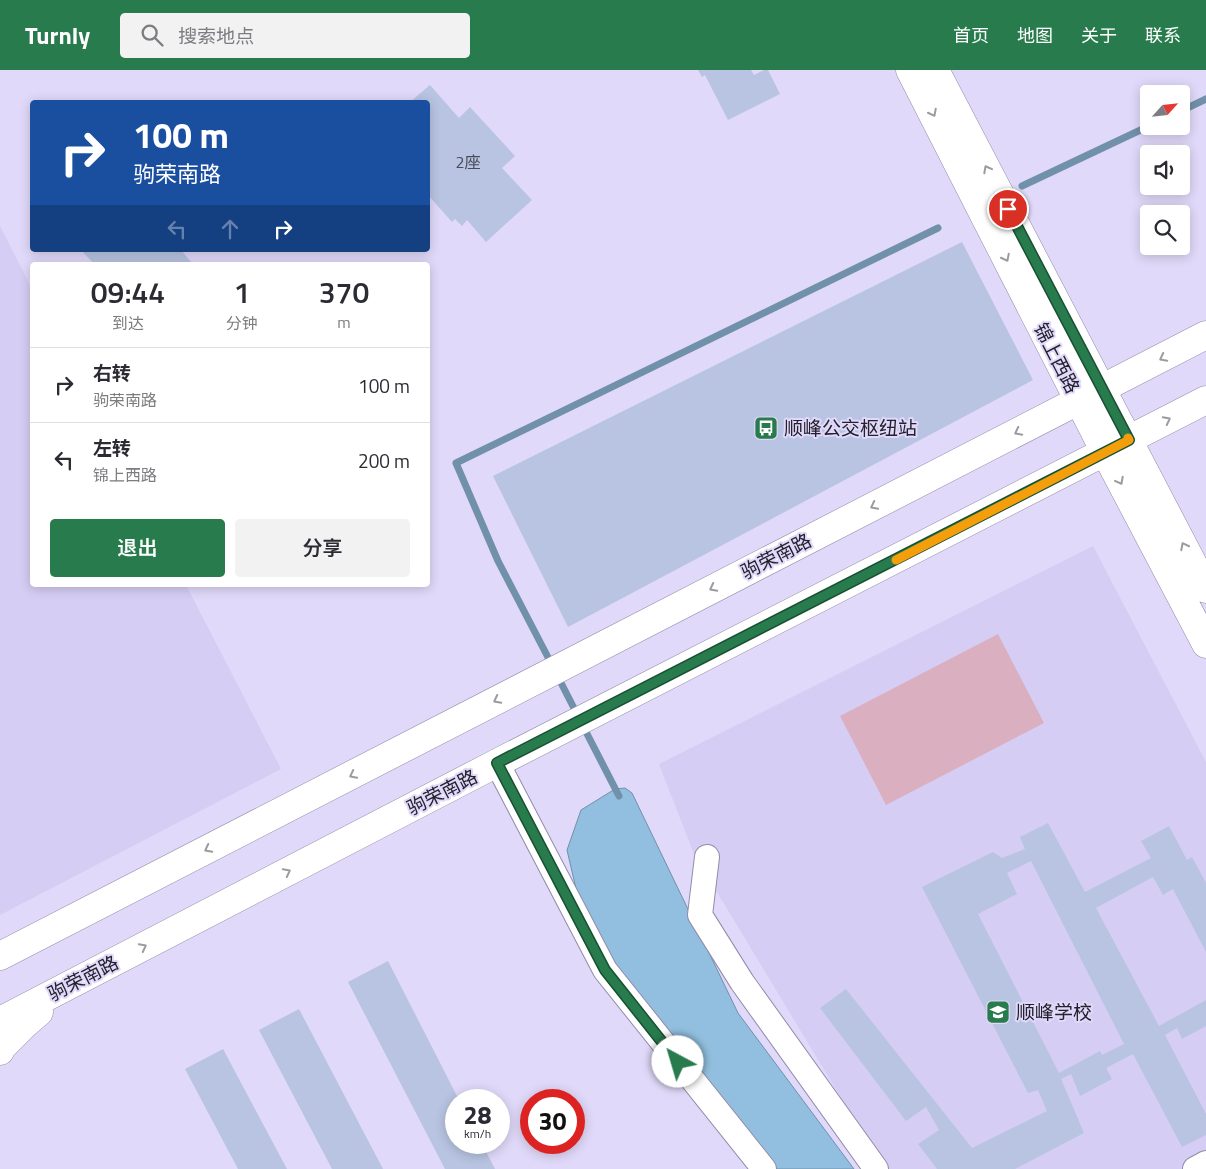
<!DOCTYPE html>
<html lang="zh">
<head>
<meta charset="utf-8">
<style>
	:root { --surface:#fff; --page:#f2f2f3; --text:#2b2b33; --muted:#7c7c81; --line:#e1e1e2; --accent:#277b4d }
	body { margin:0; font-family:"Titillium Web","Noto Sans SC",sans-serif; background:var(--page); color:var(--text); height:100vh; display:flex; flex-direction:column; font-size:19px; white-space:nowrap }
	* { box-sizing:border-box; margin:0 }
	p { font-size:16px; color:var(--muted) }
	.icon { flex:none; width:28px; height:28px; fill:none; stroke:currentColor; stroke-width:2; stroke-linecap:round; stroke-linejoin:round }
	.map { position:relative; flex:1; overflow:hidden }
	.details { position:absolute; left:30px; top:192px; width:400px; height:325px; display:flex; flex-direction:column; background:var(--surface); border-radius:5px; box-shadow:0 2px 12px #0003 }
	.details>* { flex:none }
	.guide { position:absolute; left:30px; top:30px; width:400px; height:152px; border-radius:5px; box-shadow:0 2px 12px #0003; background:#1a4fa0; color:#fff; overflow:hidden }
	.needle { width:32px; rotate:63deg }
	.tools { position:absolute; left:1140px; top:15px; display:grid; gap:10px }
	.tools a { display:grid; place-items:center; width:50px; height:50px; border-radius:5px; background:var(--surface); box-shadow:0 2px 12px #0003; font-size:25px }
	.speed { position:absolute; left:445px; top:1019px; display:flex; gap:10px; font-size:25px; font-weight:700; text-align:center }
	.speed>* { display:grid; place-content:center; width:65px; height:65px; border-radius:50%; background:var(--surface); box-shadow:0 2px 12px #0003; line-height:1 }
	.speed small { font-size:12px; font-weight:400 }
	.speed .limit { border:8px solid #d22; background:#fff; color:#111 }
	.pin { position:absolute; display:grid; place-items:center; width:42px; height:42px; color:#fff; margin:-21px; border:2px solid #fff; border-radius:50%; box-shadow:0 1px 5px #0007 }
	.me { position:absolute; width:55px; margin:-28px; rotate:321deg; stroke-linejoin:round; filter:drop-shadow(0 0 4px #0008) }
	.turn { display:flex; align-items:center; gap:18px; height:105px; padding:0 20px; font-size:22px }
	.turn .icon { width:65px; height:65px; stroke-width:2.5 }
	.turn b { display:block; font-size:35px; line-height:42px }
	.lanes { display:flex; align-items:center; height:48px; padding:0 20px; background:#0003; justify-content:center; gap:25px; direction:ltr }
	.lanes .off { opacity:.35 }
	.eta { display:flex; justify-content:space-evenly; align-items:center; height:85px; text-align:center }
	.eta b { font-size:30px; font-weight:600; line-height:35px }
	.button { display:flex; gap:10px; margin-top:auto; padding:10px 20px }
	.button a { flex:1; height:58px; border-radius:5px; background:var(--accent); color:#fff; font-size:20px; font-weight:600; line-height:58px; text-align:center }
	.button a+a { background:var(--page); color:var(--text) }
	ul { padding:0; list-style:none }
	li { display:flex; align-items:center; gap:15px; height:75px; padding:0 20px; border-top:1px solid var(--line) }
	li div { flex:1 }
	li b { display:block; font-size:19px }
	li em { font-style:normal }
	header { display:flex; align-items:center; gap:30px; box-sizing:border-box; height:70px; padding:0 25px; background:var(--accent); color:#fff }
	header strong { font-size:24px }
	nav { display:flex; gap:28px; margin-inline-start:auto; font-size:18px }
	.search { width:350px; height:45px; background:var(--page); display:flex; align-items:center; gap:12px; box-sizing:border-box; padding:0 18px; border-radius:5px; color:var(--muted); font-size:19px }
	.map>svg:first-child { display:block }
	.built { fill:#d6cdf4 }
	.green { fill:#dab0c1 }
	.water { fill:#92bfdf; stroke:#7190aa }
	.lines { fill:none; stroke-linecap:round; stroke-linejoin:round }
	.stream { stroke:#7190aa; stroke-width:7 }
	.building { fill:#b8c4e2; fill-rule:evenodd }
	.street-casing { stroke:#928ba9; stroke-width:26 }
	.secondary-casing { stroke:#928ba9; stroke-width:29 }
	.street { stroke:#fff; stroke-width:24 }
	.secondary { stroke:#fff; stroke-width:28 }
	.oneway { stroke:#9c9ba0 }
	.route-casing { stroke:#195032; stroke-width:12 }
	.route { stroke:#277b4d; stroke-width:9 }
	.slow { stroke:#f59e0b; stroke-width:9 }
	.labels { text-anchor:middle; stroke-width:4; stroke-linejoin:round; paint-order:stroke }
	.number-label { font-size:16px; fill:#494a5a }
	.street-label { font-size:19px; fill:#24212d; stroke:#e0d9f9 }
	.poi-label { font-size:19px; fill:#24212d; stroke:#e0d9f9; text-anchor:start }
</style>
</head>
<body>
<header>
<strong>Turnly</strong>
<div class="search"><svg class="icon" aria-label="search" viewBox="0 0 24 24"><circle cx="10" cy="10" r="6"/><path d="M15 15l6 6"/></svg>搜索地点</div>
<nav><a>首页</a><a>地图</a><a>关于</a><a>联系</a></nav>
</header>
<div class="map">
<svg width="1206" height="1099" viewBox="0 0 1206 1099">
	<rect width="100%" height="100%" fill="#e0d9f9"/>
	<path class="built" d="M 0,156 L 32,219 L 32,515 L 186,515 L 281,699 L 0,845 Z
		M 1093,476 L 1206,692 L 1206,1099 L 884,1099 L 694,784 L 659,694 Z"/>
	<path class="green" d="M 998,564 L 1044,653 L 886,735 L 840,646 Z"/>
	<path class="water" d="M 625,718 L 632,723 L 738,943 L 854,1099 L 773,1099 L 621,915 L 577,823 L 567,780 L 581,740 L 615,719 Z"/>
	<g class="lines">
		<path class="stream" d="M 1181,41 L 1206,29
			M 1022,116 L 1149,56
			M 552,595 L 498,491 L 456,393 L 938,158
			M 557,605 L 578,646
			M 583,656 L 619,726"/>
	</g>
	<path class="building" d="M 698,0 L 751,0 L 754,5 L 764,0 L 768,0 L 780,24 L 728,50 L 705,5 L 702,7 Z
		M 430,15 L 459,48 L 470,37 L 515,86 L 502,98 L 532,130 L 486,172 L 467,150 L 462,156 L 455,149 L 452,152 L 428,125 L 428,32 L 410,32 Z
		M 962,172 L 1033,310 L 568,557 L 493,406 Z
		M 81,180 L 181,180 L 191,192 L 188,195 L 95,195 Z
		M 1048,753 L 1085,822 L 1151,788 L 1141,771 L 1169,756 L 1187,790 L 1192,787 L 1206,813 L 1206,882 L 1173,819 L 1163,825 L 1153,807 L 1096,838 L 1159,956 L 1206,930 L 1206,956 L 1182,969 L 1177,958 L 1165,965 L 1206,1044 L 1206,1065 L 1182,1077 L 1133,984 L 1106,998 L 1112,1009 L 1080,1026 L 1071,1004 L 1061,1009 L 1084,1063 L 1015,1099 L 937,1099 L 918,1074 L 939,1060 L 926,1037 L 906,1051 L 820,938 L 846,919 L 972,1078 L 1047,1041 L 1038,1020 L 1028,1023 L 922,817 L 993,782 L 1002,788 L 1025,779 L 1020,767 ZM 1031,791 L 1124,974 L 1102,985 L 1100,981 L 1059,1003 L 978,844 L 1017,824 L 1007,803 Z
		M 388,891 L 459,1030 L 456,1030 L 456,1072 L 481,1072 L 495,1099 L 445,1099 L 348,912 Z
		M 299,939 L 383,1099 L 332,1099 L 259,960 Z
		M 223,979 L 287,1099 L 238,1099 L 185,999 Z"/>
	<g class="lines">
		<g class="street-casing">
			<path id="street" d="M 497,693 L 605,900 L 764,1099
				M 707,787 L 700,845 L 742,912 L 876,1099
				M 1195,1099 L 1206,1093"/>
		</g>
		<g class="secondary-casing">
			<path id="secondary" d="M 910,0 L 1105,382 L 1206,574
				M 935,0 L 1206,519
				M 0,886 L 1206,265
				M 0,951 L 497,693 L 1206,330
				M 0,981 L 2,977 L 25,954 L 39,942"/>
		</g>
		<use href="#street" class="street"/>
		<use href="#secondary" class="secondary"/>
	</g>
	<defs><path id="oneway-chevron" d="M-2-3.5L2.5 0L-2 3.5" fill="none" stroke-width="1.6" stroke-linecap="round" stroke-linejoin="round" transform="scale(1.25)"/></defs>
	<g class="oneway">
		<use href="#oneway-chevron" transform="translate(933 43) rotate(63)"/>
		<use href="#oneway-chevron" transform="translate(987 99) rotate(-118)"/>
		<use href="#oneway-chevron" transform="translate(1006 188) rotate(63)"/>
		<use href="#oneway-chevron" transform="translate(1163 288) rotate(153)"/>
		<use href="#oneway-chevron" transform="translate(1167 350) rotate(-27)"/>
		<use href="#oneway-chevron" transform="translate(1018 362) rotate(153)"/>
		<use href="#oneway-chevron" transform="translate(1120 411) rotate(62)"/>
		<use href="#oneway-chevron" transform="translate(874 436) rotate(153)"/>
		<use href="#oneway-chevron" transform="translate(1184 476) rotate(-117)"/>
		<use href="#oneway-chevron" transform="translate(713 518) rotate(153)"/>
		<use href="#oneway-chevron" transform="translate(497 630) rotate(153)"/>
		<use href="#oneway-chevron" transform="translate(353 705) rotate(153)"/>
		<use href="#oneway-chevron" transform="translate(208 779) rotate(153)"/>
		<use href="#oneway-chevron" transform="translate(287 802) rotate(-27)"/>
		<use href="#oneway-chevron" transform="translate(143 877) rotate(-27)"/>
	</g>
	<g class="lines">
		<g class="route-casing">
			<path id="route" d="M 678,992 L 605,900 L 497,693 L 1129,370 L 1008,139"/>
		</g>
		<use href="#route" class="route"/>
		<path class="slow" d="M 896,490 L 1129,370 L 1128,368"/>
	</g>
	<defs>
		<g id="bus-square" transform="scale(1.25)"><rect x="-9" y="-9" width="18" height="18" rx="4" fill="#277b4d" stroke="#e0d9f9"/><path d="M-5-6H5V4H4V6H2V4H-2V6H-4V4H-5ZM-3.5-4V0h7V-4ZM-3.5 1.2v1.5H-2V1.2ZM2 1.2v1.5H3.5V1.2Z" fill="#fff"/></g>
		<g id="school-square" transform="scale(1.25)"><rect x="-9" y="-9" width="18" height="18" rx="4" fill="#277b4d" stroke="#e0d9f9"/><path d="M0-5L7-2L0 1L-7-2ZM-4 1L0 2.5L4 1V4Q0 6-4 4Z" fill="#fff"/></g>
	</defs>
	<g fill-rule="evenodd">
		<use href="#bus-square" x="766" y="358"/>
		<use href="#school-square" x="998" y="942"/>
	</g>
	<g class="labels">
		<g class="number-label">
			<text x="468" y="98">2座</text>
		</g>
		<g class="street-label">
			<text transform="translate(1057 288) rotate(63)" y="7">锦上西路</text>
			<text transform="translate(776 486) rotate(-27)" y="7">驹荣南路</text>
			<text transform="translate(442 722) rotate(-27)" y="7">驹荣南路</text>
			<text transform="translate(83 908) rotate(-27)" y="7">驹荣南路</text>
		</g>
		<g class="poi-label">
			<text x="784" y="365">顺峰公交枢纽站</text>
			<text x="1016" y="949">顺峰学校</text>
		</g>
	</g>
</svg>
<div class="tools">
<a><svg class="needle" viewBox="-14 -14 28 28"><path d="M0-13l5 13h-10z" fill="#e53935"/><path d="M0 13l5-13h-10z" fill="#7c7c81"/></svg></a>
<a><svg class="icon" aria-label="sound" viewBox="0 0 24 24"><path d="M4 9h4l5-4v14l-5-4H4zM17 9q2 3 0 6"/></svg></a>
<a><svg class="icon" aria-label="search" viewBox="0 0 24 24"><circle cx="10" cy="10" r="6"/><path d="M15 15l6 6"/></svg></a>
</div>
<div class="speed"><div>28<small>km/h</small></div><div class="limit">30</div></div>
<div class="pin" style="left:1008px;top:139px;background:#d93025"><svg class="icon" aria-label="arrive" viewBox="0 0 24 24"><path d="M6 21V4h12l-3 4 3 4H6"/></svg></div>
<svg class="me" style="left:678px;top:992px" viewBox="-20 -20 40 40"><circle r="19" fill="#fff"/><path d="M0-13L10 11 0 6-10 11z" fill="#277b4d"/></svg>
<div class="guide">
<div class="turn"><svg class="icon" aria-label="right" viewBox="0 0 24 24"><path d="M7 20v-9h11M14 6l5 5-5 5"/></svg><div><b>100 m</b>驹荣南路</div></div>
<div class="lanes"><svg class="icon off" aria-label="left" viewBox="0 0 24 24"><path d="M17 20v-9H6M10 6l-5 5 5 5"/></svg><svg class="icon off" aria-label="ahead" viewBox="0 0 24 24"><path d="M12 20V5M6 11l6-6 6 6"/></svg><svg class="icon" aria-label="right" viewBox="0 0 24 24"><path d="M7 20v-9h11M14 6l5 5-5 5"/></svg></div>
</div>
<section class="details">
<div class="eta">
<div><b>09:44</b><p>到达</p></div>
<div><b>1</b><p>分钟</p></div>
<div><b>370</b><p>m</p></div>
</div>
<ul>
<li><svg class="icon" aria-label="right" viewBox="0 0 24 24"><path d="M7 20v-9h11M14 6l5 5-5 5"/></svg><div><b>右转</b><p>驹荣南路</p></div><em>100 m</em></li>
<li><svg class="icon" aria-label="left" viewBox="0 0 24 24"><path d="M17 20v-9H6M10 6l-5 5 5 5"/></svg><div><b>左转</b><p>锦上西路</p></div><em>200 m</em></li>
</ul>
<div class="button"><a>退出</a><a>分享</a></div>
</section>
</div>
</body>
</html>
